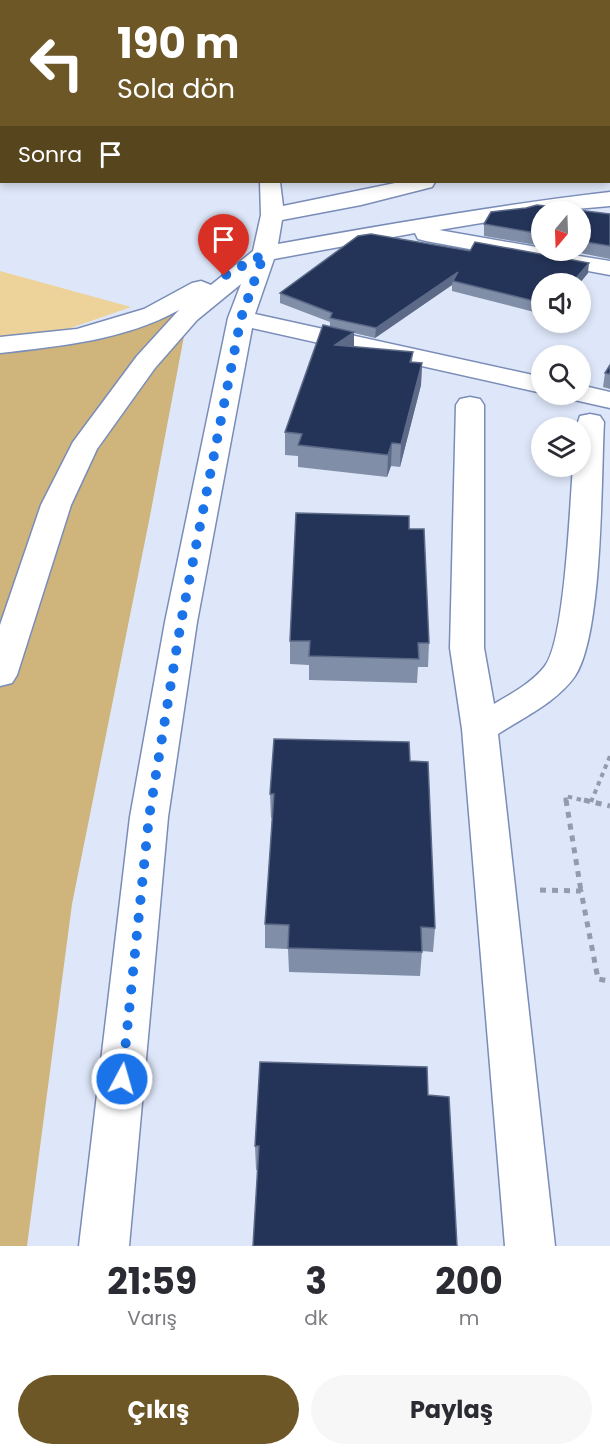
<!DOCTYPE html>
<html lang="tr">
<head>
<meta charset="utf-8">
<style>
	:root { --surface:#fff; --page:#f7f7f7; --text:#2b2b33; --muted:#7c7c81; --accent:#6d5726 }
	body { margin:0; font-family:Poppins,sans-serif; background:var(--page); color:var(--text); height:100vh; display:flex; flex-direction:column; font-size:22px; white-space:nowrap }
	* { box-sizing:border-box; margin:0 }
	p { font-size:20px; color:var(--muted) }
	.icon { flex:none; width:33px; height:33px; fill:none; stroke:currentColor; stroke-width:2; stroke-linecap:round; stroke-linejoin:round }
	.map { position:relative; height:1246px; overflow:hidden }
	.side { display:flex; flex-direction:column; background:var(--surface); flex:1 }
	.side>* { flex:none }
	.banner { position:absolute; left:0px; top:0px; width:610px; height:183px; box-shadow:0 3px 9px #0003; background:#6d5726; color:#fff; overflow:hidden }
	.needle { width:39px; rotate:199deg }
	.fabs { position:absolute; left:531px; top:201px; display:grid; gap:12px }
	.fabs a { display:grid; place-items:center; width:60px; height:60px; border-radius:50%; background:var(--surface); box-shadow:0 3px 9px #0003; font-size:30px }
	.pin { position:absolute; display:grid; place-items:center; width:51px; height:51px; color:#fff; margin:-62px -26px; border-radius:50% 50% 50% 0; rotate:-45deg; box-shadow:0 0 6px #0007 }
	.pin .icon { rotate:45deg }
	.me { position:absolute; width:66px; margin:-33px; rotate:6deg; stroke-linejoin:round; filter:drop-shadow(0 0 4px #0008) }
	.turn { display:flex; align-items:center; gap:21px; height:126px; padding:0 18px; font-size:27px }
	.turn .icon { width:78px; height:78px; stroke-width:2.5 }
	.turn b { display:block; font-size:42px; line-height:51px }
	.then { display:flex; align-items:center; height:57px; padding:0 18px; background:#0003; gap:12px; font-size:22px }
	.eta { display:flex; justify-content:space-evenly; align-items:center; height:102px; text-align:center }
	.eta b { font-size:36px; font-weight:700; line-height:42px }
	.cta { display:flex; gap:12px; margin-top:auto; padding:12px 18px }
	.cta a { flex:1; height:69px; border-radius:36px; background:var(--accent); color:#fff; font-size:24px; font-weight:700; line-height:69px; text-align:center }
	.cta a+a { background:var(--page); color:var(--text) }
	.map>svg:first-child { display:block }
	.green { fill:#edd299 }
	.forest { fill:#cfb47b }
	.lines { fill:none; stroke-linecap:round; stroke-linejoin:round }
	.minor-casing { stroke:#7a8db8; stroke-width:3 }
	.major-casing { stroke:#fff; stroke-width:3 }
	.path-far1 { stroke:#939cad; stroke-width:4; stroke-dasharray:4.5 4.5; stroke-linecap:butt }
	.path { stroke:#939cad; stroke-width:5; stroke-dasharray:6 6; stroke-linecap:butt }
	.minor { fill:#fff; fill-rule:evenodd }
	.major { fill:#e1a4a0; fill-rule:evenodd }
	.wall { fill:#818ea8 }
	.shaded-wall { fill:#5c6a88 }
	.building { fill:#243458; stroke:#5c6a88; stroke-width:1.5 }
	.route { stroke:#1a73e8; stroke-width:10; stroke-dasharray:0 18 }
</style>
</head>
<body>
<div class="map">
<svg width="610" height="1246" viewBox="0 0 610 1246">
	<rect width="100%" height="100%" fill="#dee7f9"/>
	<path class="green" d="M 0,271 L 131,307 L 65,330 L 0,339 Z"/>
	<path class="forest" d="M 153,314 L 188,315 L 149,521 L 72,904 L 27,1246 L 0,1246 L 0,354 L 83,343 Z"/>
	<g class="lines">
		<g class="minor-casing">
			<path id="minor" d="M 104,0 L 120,0 L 103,2 Z
				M 269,0 L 285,0 L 268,2 Z
				M 407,0 L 423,0 L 423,2 L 407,2 Z
				M 0,19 L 2,19 L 2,29 L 0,29 Z
				M 0,53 L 2,53 L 2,65 L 0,65 Z
				M 609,102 L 610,102 L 610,114 L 609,114 Z
				M 0,108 L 2,108 L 2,120 L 0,120 Z
				M 260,182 L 280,182 L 283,206 L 400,182 L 435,182 L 432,187 L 361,205 L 282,220 L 278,244 C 388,224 498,205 610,192 L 610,206 L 542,212 L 542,213 L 439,230 L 542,248 L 542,250 L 610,261 L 610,275 L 426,241 L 418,239 L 415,233 L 274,259 L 255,314 L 542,377 L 542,393 L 252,328 L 197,622 L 168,817 L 129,1246 L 79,1246 L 130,817 L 165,622 L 228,318 L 241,284 L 197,320 L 155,368 L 97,449 L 71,505 L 17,675 L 12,683 L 0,686 L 0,625 L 41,505 L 73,442 L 137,356 L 179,310 C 125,340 61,346 0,353 L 0,337 L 77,329 L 144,309 L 192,283 L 201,281 L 211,285 L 253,251 L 261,215 Z
				M 580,385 L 610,392 L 610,408 L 570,399 L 568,394 L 580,394 Z
				M 470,397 L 480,399 L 484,405 L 484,648 L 494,704 C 511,694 533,682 545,666 C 565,640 570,504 573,466 L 580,466 L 580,428 L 576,428 L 580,416 L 590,414 L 600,416 L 604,422 C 601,478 603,634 575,676 C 557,702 524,717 498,734 L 555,1246 L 505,1246 L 462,729 L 450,648 L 456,405 L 460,399 Z"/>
		</g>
		<g class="major-casing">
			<path id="major" d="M 567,0 L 583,0 L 583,2 L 567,2 Z
				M 609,45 L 610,45 L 610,55 L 609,55 Z"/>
		</g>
		<path class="path-far1" d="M 566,802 L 565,796 L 591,802
			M 591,802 L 610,756"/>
		<path class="path" d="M 566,800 L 581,891
			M 584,800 L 610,806
			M 540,890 L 581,891 L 598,979 L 610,981"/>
		<use href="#minor" class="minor"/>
		<use href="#major" class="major"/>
	</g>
	<path class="wall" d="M 537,205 L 610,214 L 610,259 L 565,250 L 580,250 L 580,212 L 542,212 L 542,246 L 484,236 L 484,224 L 491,212 L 526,208 Z
		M 358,236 L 588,273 L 579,284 L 542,284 L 542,314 L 452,291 L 452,285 L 375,338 L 354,333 L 354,347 L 413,352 L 412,362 L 422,363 L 421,385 L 400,467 L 391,466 L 387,477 L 298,467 L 298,456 L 285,455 L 285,432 L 330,327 L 330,322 L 280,303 L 280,293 Z
		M 610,365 L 610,389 L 603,387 L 605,373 Z
		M 409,529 L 429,643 L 428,667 L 418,667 L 417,683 L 309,680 L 309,665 L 290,664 L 290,641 Z
		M 410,761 L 435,928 L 433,952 L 422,951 L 420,976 L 289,972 L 288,949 L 265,948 L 265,924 L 272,818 L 271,818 L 270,794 Z
		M 427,1067 L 257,1170 L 256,1170 L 255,1146 Z"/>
	<path class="shaded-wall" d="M 589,263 L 588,273 L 579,284 L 571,284 Z
		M 458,272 L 453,281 L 452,285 L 375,338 L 376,328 Z
		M 354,332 L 354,353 L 335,345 Z
		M 422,363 L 421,385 L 400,467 L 401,444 Z
		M 392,443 L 391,466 L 387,477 L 388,455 Z"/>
	<path class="building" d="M 537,205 L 610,214 L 610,246 L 580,241 L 580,212 L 542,212 L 542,234 L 484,224 L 491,212 L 526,208 Z
		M 371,234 L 470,251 L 475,242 L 589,263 L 571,284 L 542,284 L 542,303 L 453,281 L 458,272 L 376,328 L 330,318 L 332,313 L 280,293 L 358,236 Z
		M 323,325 L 354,332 L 335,345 L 413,352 L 410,362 L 422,363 L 401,444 L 392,443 L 388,455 L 298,445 L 302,434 L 285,432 Z
		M 610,365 L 610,374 L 605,373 Z
		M 296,513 L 409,516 L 409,529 L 424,529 L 429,643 L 418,643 L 419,659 L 309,656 L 310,641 L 290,641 Z
		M 274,739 L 409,742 L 410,761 L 428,762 L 435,928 L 421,927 L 422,952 L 288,948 L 289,925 L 265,924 L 274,794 L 270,794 Z
		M 260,1062 L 427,1067 L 428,1095 L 449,1097 L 457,1246 L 253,1246 L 259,1146 L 255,1146 Z"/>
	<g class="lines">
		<path class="route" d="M 122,1079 L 149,817 L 181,622 L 241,318 L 264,254 L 224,276"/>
	</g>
</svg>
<div class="fabs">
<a><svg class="needle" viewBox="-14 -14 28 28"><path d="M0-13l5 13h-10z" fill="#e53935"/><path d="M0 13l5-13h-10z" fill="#7c7c81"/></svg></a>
<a><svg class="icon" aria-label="sound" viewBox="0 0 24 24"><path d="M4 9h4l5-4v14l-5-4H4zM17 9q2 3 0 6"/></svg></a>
<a><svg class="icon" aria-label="search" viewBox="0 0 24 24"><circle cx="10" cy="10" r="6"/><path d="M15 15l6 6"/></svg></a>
<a><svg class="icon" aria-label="layers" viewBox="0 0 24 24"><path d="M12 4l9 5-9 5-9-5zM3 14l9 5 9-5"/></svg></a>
</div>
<div class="pin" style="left:224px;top:276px;background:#d93025"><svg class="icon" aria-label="arrive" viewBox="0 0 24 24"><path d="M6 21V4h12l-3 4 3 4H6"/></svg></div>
<svg class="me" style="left:122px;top:1079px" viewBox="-20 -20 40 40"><circle r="17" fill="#1a73e8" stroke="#fff" stroke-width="3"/><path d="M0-11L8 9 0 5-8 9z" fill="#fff"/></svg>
<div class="banner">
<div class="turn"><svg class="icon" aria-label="left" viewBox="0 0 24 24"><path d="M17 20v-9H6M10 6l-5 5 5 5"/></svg><div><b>190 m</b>Sola dön</div></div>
<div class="then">Sonra<svg class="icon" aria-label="arrive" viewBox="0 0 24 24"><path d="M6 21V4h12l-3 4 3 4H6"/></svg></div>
</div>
</div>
<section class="side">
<div class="eta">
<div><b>21:59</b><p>Varış</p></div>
<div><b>3</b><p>dk</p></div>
<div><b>200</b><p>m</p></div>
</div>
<div class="cta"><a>Çıkış</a><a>Paylaş</a></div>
</section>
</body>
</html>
